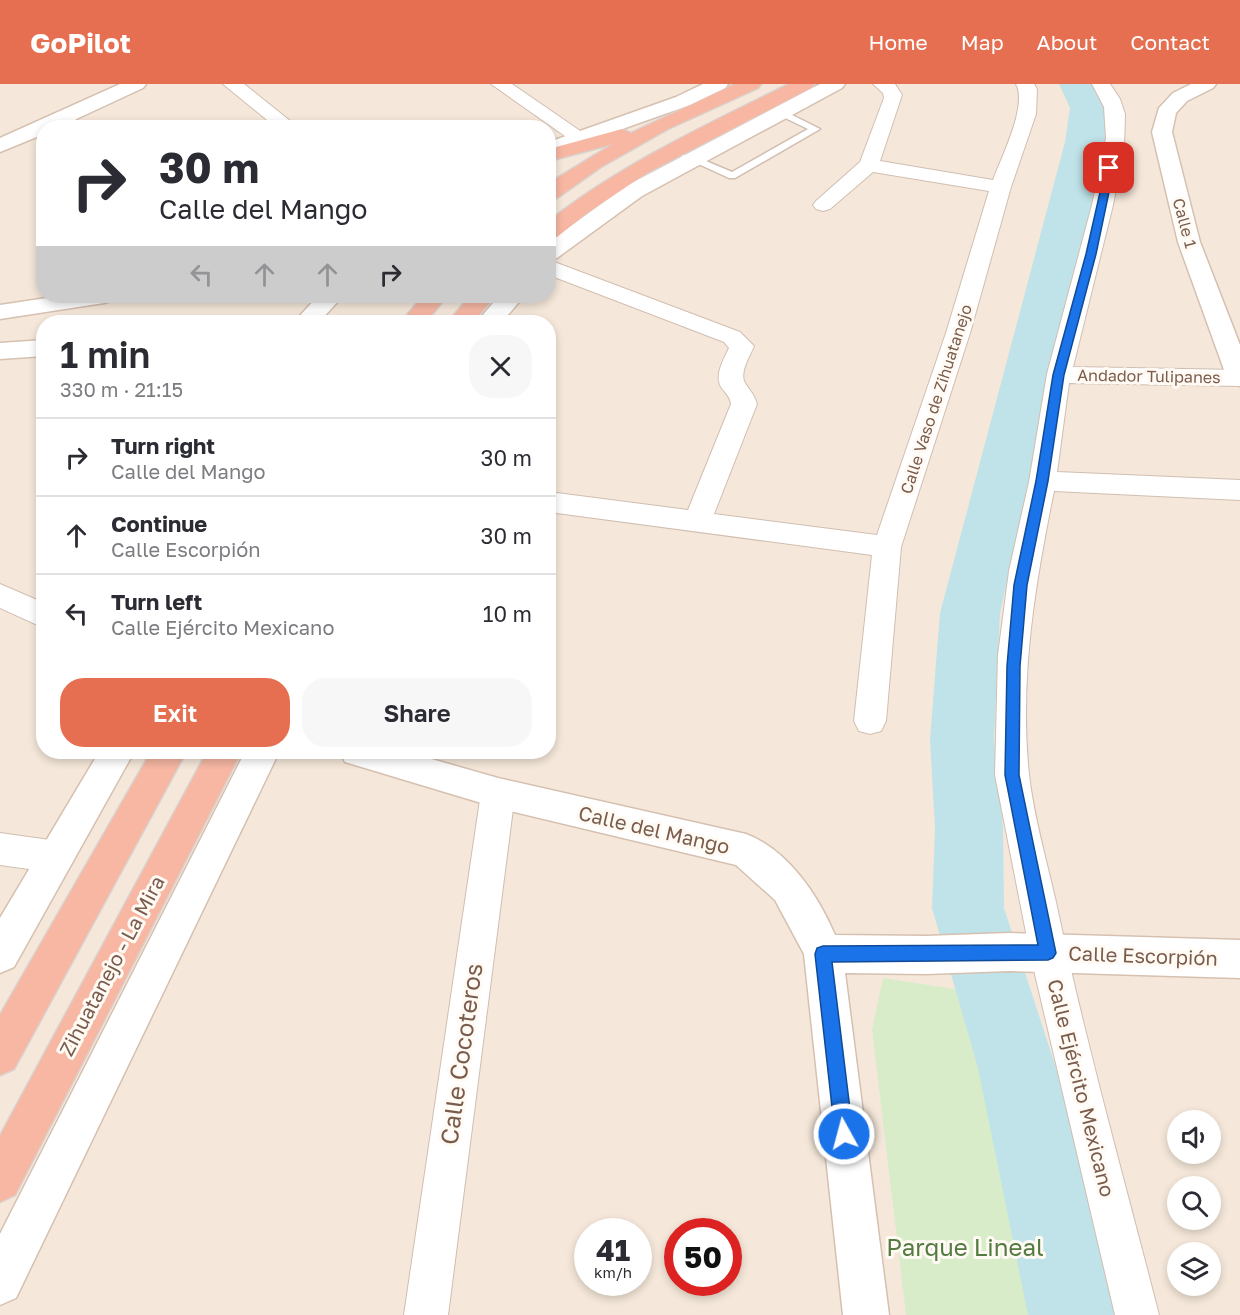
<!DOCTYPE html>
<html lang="en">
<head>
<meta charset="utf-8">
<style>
	:root { --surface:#fff; --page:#f7f7f7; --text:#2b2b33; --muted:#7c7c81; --line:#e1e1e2; --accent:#e76f51 }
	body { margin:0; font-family:"Golos Text",sans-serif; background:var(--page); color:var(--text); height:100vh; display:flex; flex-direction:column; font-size:22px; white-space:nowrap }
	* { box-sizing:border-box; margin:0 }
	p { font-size:20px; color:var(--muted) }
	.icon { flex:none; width:33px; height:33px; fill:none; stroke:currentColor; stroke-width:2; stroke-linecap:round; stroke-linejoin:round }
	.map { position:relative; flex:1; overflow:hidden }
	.details { position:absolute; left:36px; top:231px; width:520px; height:444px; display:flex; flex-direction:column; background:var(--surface); border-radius:24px; box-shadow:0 3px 9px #0003 }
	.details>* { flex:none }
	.hud { position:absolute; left:36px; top:36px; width:520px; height:183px; border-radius:24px; box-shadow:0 3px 9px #0003; background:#fff; color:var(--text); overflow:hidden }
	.buttons { position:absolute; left:1167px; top:1026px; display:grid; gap:12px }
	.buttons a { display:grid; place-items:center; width:54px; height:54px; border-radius:50%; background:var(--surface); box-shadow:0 3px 9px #0003; font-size:30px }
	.speed { position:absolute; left:574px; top:1134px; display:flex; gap:12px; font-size:30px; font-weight:700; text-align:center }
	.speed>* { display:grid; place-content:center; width:78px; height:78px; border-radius:50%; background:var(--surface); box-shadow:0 3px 9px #0003; line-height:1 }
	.speed small { font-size:15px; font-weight:400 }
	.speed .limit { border:9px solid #d22; background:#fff; color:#111 }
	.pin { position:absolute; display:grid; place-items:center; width:51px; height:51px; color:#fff; margin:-26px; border-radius:12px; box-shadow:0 3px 9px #0006 }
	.me { position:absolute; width:66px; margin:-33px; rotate:353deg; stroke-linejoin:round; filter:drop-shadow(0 0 4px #0008) }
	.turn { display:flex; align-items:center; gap:21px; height:126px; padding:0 24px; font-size:27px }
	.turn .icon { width:78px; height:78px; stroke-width:2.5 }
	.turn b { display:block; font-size:42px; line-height:51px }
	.lanes { display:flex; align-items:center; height:57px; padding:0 24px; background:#0003; justify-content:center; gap:30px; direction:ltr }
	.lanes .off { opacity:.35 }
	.round { display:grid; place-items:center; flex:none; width:63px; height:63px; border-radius:24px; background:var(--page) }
	.overview { display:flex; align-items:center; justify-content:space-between; height:102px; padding:0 24px }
	h1 { font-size:36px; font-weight:600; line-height:45px }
	.cta { display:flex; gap:12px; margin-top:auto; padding:12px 24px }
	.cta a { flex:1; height:69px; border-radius:24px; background:var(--accent); color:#fff; font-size:24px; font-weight:600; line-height:69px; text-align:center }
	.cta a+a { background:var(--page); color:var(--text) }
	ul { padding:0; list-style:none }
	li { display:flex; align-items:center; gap:18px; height:78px; padding:0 24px; border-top:2px solid var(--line) }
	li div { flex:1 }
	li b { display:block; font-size:22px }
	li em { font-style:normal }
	header { display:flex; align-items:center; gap:36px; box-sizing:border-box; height:84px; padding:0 30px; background:var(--accent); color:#fff }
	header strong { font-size:28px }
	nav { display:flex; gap:33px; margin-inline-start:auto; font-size:21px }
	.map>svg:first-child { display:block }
	.residential { fill:#f5e8da; fill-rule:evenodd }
	.green { fill:#d8ecc9 }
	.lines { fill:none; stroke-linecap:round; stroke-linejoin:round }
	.river { fill:#bfe3e8; fill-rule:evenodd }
	.lane-casing { stroke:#d1beb0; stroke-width:3 }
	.street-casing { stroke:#d1beb0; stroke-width:2 }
	.secondary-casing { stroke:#d6c0b0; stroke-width:3 }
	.highway-casing { stroke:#dad1cd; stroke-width:3 }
	.lane { fill:#fff; fill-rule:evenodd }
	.street { fill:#fff; fill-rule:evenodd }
	.secondary { fill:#fff; fill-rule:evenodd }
	.highway { fill:#f7b7a3; fill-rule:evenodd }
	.route { fill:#1a73e8; stroke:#114b97; stroke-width:1.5 }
	.labels { text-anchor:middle; stroke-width:6; stroke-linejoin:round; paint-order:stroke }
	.far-street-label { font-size:16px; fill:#7a5c4d; stroke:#fffaf3 }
	.street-label { font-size:20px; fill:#7a5c4d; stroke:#fffaf3 }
	.near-street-label { font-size:24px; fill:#7a5c4d; stroke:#fffaf3 }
	.near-park-label { font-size:24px; fill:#537a41; stroke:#fffaf3 }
</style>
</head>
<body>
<header>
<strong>GoPilot</strong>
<nav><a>Home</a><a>Map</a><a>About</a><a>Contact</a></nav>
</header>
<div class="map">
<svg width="1240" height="1231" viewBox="0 0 1240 1231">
	<rect width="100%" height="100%" fill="#fdf6ec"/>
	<path class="residential" d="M 0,0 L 1240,0 L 1240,1231 L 0,1231 ZM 44,44 L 549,44 L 549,212 L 44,212 ZM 44,238 L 549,238 L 549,668 L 44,668 ZM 1178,1036 L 1210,1036 L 1210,1070 L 1178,1070 ZM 1178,1102 L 1210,1102 L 1210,1136 L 1178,1136 ZM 588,1148 L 639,1148 L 639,1198 L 588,1198 ZM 678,1148 L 729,1148 L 729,1198 L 678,1198 ZM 1178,1168 L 1210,1168 L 1210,1202 L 1178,1202 Z"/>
	<path class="green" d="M 883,894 L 987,910 L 1046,1231 L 906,1231 L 872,946 Z"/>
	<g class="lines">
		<path class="river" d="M 1059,0 L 1095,0 L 1108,24 L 1105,58 L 1000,529 L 994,655 L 1003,744 L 1004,824 L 1056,984 L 1118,1231 L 1028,1231 L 978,984 L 932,824 L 935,744 L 930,655 L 940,529 L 1065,58 L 1070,24 Z"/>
		<g class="lane-casing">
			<path id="lane" d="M 782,26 L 820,45 L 735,94 L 729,94 L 681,72 L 689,70 L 732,88 L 808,45 L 779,31 L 777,29 Z"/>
		</g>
		<g class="street-casing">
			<path id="street" d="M 223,0 L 244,0 L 299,44 L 277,44 Z
				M 491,0 L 512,0 L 589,53 L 586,57 L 572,57 Z
				M 873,0 L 895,0 L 902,11 L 880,77 L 993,96 C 1001,74 1028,21 1016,0 L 1034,0 L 1037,5 L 1036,30 L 1011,103 L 970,249 L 901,463 L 886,637 L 881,647 L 870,650 L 859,647 L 854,637 L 872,471 L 549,428 L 549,408 L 688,426 L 731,320 C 730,312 725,309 721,303 C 714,291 724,275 729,264 L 724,258 L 549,191 L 549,176 L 740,248 L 754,262 C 750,272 739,289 745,299 C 750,307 754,310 757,320 L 714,430 L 877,451 L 946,249 L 989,107 L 873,88 L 830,125 L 823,127 L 816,125 L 813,121 L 816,117 L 860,78 L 884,14 L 883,9 Z
				M 1092,0 L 1110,0 L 1120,15 L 1125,30 L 1124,64 L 1113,121 L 1073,283 L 1240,286 L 1240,302 L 1069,299 L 1057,388 L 1240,396 L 1240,416 L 1054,407 C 1035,500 1019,595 1029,690 C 1033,730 1047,778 1056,818 C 1085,957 1124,1094 1159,1231 L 1115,1231 L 1030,869 L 995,691 L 998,571 L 1009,487 L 1029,398 L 1047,290 L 1092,121 L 1106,54 L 1104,23 Z
				M 63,27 L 70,29 L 83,44 L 63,44 L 53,33 L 56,29 Z
				M 0,500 L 44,519 L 44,544 L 0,524 Z
				M 498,694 L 510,699 L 515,709 L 448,1231 L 404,1231 L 481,709 L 486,699 Z
				M 0,749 L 57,757 L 69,762 L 74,773 L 69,784 L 57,789 L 0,781 Z"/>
		</g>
		<g class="secondary-casing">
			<path id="secondary" d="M 120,0 L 146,0 L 143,4 L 57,44 L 44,44 L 44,50 L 0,68 L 0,54 Z
				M 703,0 L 728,0 L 725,4 L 690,21 L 549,71 L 549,58 L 676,13 Z
				M 820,0 L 845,0 L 842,4 L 642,112 L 557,174 L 549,176 L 549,158 L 626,102 Z
				M 1191,0 L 1216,0 L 1213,4 L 1187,17 L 1176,29 L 1172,48 L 1200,158 L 1240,261 L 1240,302 L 1231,300 L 1227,294 L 1178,158 L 1152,48 L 1159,24 L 1173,9 Z
				M 60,212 L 116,212 L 112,217 L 104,219 L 0,235 L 0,221 Z
				M 318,212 L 343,212 L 319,238 L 294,238 Z
				M 499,212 L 524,212 L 502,238 L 477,238 Z
				M 44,256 L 44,272 L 0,275 L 0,259 Z
				M 99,668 L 134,668 L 14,883 L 0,889 L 0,834 Z
				M 245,668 L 279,668 L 16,1214 L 0,1221 L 0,1150 Z
				M 340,668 L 407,668 L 498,694 L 746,750 C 788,766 818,811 835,851 L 926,852 L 1009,849 L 1240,856 L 1240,894 L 1009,887 L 926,890 L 845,889 L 889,1231 L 843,1231 L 804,870 L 775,816 L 736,781 L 498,724 L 345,678 Z"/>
		</g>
		<g class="highway-casing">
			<path id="highway" d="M 735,0 L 761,0 L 758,4 L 668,45 L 601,83 L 557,114 L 549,115 L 549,99 L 613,60 L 549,77 L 549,65 L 622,45 L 631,49 Z
				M 789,0 L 814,0 L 811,4 L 647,89 L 586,130 L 557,153 L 549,155 L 549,137 C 622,80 706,41 789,0 Z
				M 423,212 L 447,212 L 426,238 L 401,238 Z
				M 470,212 L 495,212 L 473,238 L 448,238 Z
				M 151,668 L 186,668 L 14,985 L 0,991 L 0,931 Z
				M 207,668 L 241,668 L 15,1111 L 0,1118 L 0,1052 Z"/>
		</g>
		<use href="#lane" class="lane"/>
		<use href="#street" class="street"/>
		<use href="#secondary" class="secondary"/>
		<use href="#highway" class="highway"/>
	</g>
	<path class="route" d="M 1106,82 L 1114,84 L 1096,170 L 1064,291 L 1048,397 L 1027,501 L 1020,582 L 1019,691 L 1056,869 L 1053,874 L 1048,876 L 832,878 L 853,1050 L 850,1057 L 844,1059 L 838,1057 L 835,1050 L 815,870 L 817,864 L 823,862 L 1038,861 L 1005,691 L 1007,582 L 1014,501 L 1036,397 L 1053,291 L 1086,170 Z"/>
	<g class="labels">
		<g class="far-street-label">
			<text transform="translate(1185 139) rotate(75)" y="6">Calle 1</text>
			<text transform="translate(1149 292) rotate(1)" y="6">Andador Tulipanes</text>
			<text transform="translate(936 315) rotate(-72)" y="6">Calle Vaso de Zihuatanejo</text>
		</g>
		<g class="street-label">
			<text transform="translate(654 746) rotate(13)" y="7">Calle del Mango</text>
			<text transform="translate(1143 872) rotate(2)" y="7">Calle Escorpión</text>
			<text transform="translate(112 882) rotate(-62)" y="7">Zihuatanejo - La Mira</text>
			<text transform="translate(1081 1004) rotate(76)" y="7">Calle Ejército Mexicano</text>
		</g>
		<g class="near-street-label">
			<text transform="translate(462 970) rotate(-82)" y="8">Calle Cocoteros</text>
		</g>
		<g class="near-park-label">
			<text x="965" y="1172">Parque Lineal</text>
		</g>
	</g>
</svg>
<div class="buttons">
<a><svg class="icon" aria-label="sound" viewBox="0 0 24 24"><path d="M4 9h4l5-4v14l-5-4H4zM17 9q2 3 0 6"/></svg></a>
<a><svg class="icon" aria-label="search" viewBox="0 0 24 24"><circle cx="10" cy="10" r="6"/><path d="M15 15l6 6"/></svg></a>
<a><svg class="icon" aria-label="layers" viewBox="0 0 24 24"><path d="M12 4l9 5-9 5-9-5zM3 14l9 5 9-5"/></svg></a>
</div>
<div class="speed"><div>41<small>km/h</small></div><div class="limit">50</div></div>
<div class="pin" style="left:1109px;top:84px;background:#d93025"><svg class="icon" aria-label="arrive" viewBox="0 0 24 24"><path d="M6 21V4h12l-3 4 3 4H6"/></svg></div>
<svg class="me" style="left:844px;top:1050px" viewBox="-20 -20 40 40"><circle r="17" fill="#1a73e8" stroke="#fff" stroke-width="3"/><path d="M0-11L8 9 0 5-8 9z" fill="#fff"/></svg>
<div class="hud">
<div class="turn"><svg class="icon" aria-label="right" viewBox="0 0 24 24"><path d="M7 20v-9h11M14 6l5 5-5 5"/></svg><div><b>30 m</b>Calle del Mango</div></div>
<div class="lanes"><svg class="icon off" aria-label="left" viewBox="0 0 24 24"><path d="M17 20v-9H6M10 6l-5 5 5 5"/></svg><svg class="icon off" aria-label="ahead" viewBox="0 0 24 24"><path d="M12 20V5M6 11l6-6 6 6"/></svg><svg class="icon off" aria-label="ahead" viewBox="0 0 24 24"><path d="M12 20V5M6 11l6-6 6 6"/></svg><svg class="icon" aria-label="right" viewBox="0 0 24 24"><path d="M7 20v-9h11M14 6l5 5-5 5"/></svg></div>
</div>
<section class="details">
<div class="overview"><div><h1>1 min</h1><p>330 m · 21:15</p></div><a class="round"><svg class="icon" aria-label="close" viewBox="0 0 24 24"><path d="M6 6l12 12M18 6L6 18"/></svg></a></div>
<ul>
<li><svg class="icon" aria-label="right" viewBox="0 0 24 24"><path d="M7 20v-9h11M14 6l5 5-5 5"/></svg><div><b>Turn right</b><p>Calle del Mango</p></div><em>30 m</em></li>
<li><svg class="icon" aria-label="ahead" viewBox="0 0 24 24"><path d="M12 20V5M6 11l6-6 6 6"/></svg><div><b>Continue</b><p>Calle Escorpión</p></div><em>30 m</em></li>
<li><svg class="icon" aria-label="left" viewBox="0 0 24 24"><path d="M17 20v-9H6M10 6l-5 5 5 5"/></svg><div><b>Turn left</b><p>Calle Ejército Mexicano</p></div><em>10 m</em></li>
</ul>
<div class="cta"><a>Exit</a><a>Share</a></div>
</section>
</div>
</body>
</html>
